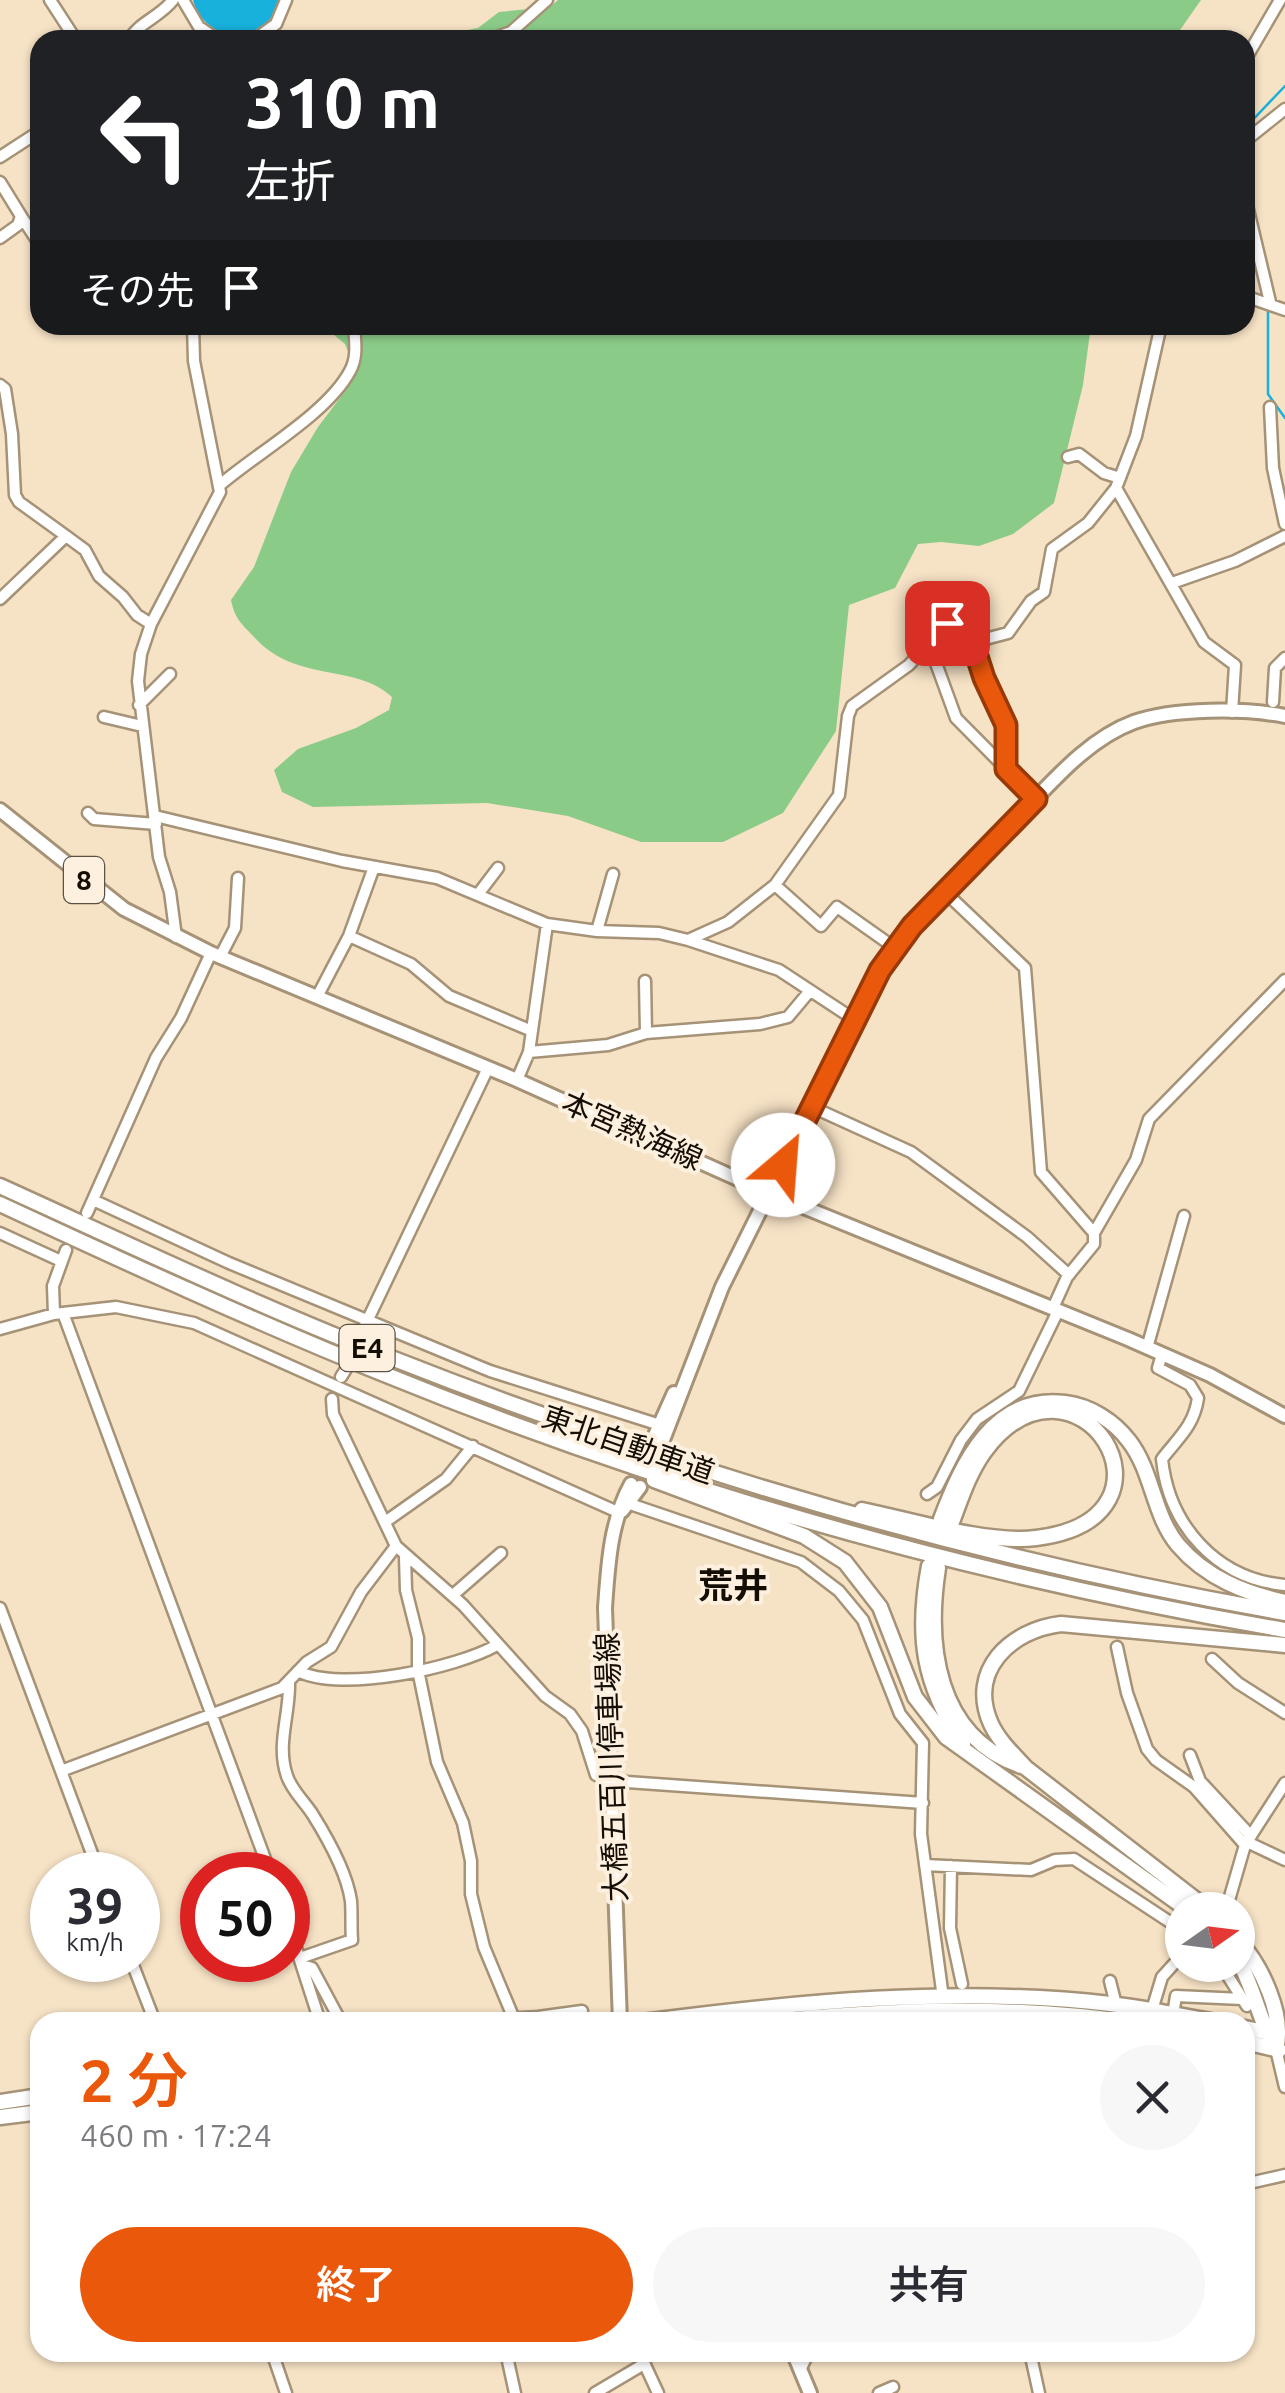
<!DOCTYPE html>
<html lang="ja">
<head>
<meta charset="utf-8">
<style>
	:root { --surface:#fff; --page:#f7f7f7; --text:#2b2b33; --muted:#7c7c81; --accent:#ea580c }
	body { margin:0; font-family:Ubuntu,"Noto Sans JP",sans-serif; background:var(--page); color:var(--text); height:100vh; display:flex; flex-direction:column; font-size:38px; white-space:nowrap }
	* { box-sizing:border-box; margin:0 }
	p { font-size:32px; color:var(--muted) }
	.icon { flex:none; width:55px; height:55px; fill:none; stroke:currentColor; stroke-width:2; stroke-linecap:round; stroke-linejoin:round }
	.map { position:relative; flex:1; overflow:hidden }
	.panel { position:absolute; left:30px; top:2012px; width:1225px; height:350px; display:flex; flex-direction:column; background:var(--surface); border-radius:30px; box-shadow:0 2px 8px #0004 }
	.panel>* { flex:none }
	.guide { position:absolute; left:30px; top:30px; width:1225px; height:305px; border-radius:30px; box-shadow:0 2px 8px #0004; background:#202124; color:#fff; overflow:hidden }
	.needle { width:65px; rotate:76deg }
	.controls { position:absolute; left:1165px; top:1892px; display:grid; gap:20px }
	.controls a { display:grid; place-items:center; width:90px; height:90px; border-radius:50%; background:var(--surface); box-shadow:0 2px 8px #0004; font-size:50px }
	.speed { position:absolute; left:30px; top:1852px; display:flex; gap:20px; font-size:50px; font-weight:700; text-align:center }
	.speed>* { display:grid; place-content:center; width:130px; height:130px; border-radius:50%; background:var(--surface); box-shadow:0 2px 8px #0004; line-height:1 }
	.speed small { font-size:25px; font-weight:400 }
	.speed .limit { border:15px solid #d22; background:#fff; color:#111 }
	.pin { position:absolute; display:grid; place-items:center; width:85px; height:85px; color:#fff; margin:-42px; border-radius:20px; box-shadow:0 5px 15px #0006 }
	.me { position:absolute; width:110px; margin:-55px; rotate:27deg; stroke-linejoin:round; filter:drop-shadow(0 0 8px #0008) }
	.turn { display:flex; align-items:center; gap:35px; height:210px; padding:0 50px; font-size:45px }
	.turn .icon { width:130px; height:130px; stroke-width:2.5 }
	.turn b { display:block; font-size:70px; line-height:85px }
	.then { display:flex; align-items:center; height:95px; padding:0 50px; background:#0003; gap:20px; font-size:38px }
	.round { display:grid; place-items:center; flex:none; width:105px; height:105px; border-radius:52px; background:var(--page) }
	.overview { display:flex; align-items:center; justify-content:space-between; height:170px; padding:0 50px }
	h1 { font-size:60px; font-weight:600; line-height:75px; color:var(--accent) }
	.cta { display:flex; gap:20px; margin-top:auto; padding:20px 50px }
	.cta a { flex:1; height:115px; border-radius:60px; background:var(--accent); color:#fff; font-size:40px; font-weight:600; line-height:115px; text-align:center }
	.cta a+a { background:var(--page); color:var(--text) }
	.map>svg:first-child { display:block }
	.green { fill:#8bcb88 }
	.water { fill:#18b1dc }
	.lines { fill:none; stroke-linecap:round; stroke-linejoin:round }
	.stream { stroke:#18b1dc; stroke-width:2.5 }
	.major-tunnel { stroke:#d4c2a8; stroke-width:12; stroke-dasharray:12 6; stroke-linecap:butt }
	.minor-casing { stroke:#a59277; stroke-width:15 }
	.major-casing { stroke:#a59277; stroke-width:18 }
	.highway-casing { stroke:#a59277; stroke-width:19 }
	.minor { stroke:#fff; stroke-width:10 }
	.major { stroke:#fff; stroke-width:12 }
	.highway { stroke:#fff; stroke-width:14 }
	.route-casing { stroke:#983908; stroke-width:25 }
	.route { stroke:#ea580c; stroke-width:18 }
	.labels { text-anchor:middle; stroke-width:8; stroke-linejoin:round; paint-order:stroke }
	.shield { fill:#fdf0df; stroke:#5b5246; stroke-width:2.5 }
	.shield-label { font-size:28px; font-weight:bold; fill:#150e05 }
	.street-label { font-size:30px; fill:#150e05; stroke:#fdf0df }
	.quarter-label { font-size:35px; font-weight:bold; fill:#150e05; stroke:#fdf0df }
</style>
</head>
<body>
<div class="map">
<svg width="1285" height="2393" viewBox="0 0 1285 2393">
	<rect width="100%" height="100%" fill="#f6e2c5"/>
	<path class="green" d="M 558,0 L 1201,0 L 1173,40 L 412,40 L 478,28 L 499,12 L 550,7 Z
		M 322,325 L 1091,325 L 1083,385 L 1054,503 L 1013,534 L 979,546 L 941,542 L 918,544 L 895,588 L 849,605 L 836,731 L 783,813 L 723,842 L 641,842 L 568,816 L 487,803 L 313,807 L 282,792 L 274,770 L 298,749 L 356,728 L 389,710 L 392,697 C 356,663 296,683 255,638 C 242,624 235,620 231,600 L 254,567 L 291,472 L 318,427 L 352,382 L 352,362 L 345,344 Z"/>
	<path class="water" d="M 193,0 L 280,0 C 267,47 206,46 193,0 Z"/>
	<g class="lines">
		<path class="stream" d="M 1245,128 L 1285,86
			M 1250,239 L 1263,295
			M 1245,303 L 1267,309
			M 1268,311 L 1268,394 L 1285,418"/>
		<path class="major-tunnel" d="M 631,1484 L 652,1442"/>
		<g class="minor-casing">
			<path id="minor" d="M 50,0 L 76,40
				M 183,0 L 199,27 L 218,40
				M 129,40 C 139,22 160,17 173,0
				M 254,40 L 276,24 L 286,0
				M 488,40 L 511,32 L 547,0
				M 1245,60 L 1280,0
				M 1245,141 L 1285,109
				M 0,157 L 40,131
				M 0,182 L 21,216 L 18,225 L 0,238
				M 1245,197 L 1270,302
				M 21,216 L 40,245
				M 1245,296 L 1285,310
				M 0,385 L 5,389 L 12,434 L 15,495 L 19,502 L 66,536
				M 1270,407 L 1273,468 L 1285,524
				M 1068,457 L 1079,454 L 1104,473 L 1120,478
				M 220,485 C 257,453 328,413 350,371 C 358,357 355,341 354,325
				M 1116,488 L 1204,642 L 1235,665 L 1232,712
				M 1172,583 L 1235,561 L 1285,536
				M 0,599 L 66,536 L 85,550 L 99,576 L 123,597 L 137,615 L 151,624
				M 974,642 L 984,677 L 1006,725 L 1006,769
				M 929,644 L 956,718 L 1036,799
				M 1273,702 L 1275,668 L 1285,658
				M 139,705 L 170,674
				M 104,717 L 142,726
				M 88,813 L 94,819 L 156,824
				M 155,816 L 342,861 L 437,878 L 547,924 L 597,931 L 659,933 L 688,940 L 728,922 L 775,885 L 839,795 L 848,716 L 852,706 L 909,665 L 947,623 C 963,618 968,629 974,642 L 1008,633 L 1031,601 L 1044,592 L 1052,549 L 1088,523 L 1116,488 L 1136,436 L 1161,325
				M 775,885 L 821,926 L 837,907 L 895,948
				M 945,892 L 1025,968 L 1041,1172 L 1094,1233
				M 479,893 L 498,868
				M 597,931 L 613,874
				M 349,936 L 411,964 L 449,996 L 532,1031
				M 176,937 L 170,892 L 159,857 L 138,681 L 141,654 L 151,624 L 220,492 L 194,361 L 193,325
				M 688,940 L 779,970 L 855,1020
				M 220,957 L 235,928 L 238,878
				M 645,981 L 646,1033
				M 317,997 L 349,936 L 374,867
				M 529,1052 L 608,1045 L 646,1033 L 760,1024 L 788,1017 L 809,992
				M 517,1080 L 529,1052 L 547,924
				M 812,1107 L 911,1152 L 1027,1237 L 1069,1275
				M 93,1200 L 229,1263 L 490,1371 L 660,1425
				M 87,1213 L 156,1058 L 181,1018 L 211,953
				M 0,1233 L 61,1261
				M 1053,1308 L 1067,1277 L 1094,1244 L 1094,1233 L 1136,1160 L 1149,1119 L 1285,980
				M 63,1313 L 271,1875
				M 54,1314 L 53,1286 L 66,1250
				M 0,1329 L 54,1314 L 116,1307 L 194,1323 L 620,1513
				M 360,1336 L 488,1068
				M 1147,1348 L 1184,1216
				M 1162,1354 L 1158,1368 L 1190,1385 L 1198,1398 C 1194,1426 1178,1438 1162,1459 C 1169,1526 1217,1579 1285,1585
				M 341,1377 L 346,1369
				M 332,1399 L 333,1414 L 396,1546 L 463,1605 L 545,1696 L 570,1714 L 582,1731 L 596,1775 L 613,1781 L 923,1803
				M 927,1494 L 937,1487 L 961,1440 L 977,1419 L 1019,1391 L 1058,1311
				M 630,1504 L 801,1562 L 839,1591 L 863,1620 L 900,1714 L 923,1743 L 921,1834 L 943,1998
				M 385,1522 L 446,1479 L 473,1446
				M 405,1557 L 406,1590 L 418,1638 L 418,1670 L 437,1762 L 463,1823 L 471,1861 L 471,1894 L 484,1947 L 514,2019
				M 453,1595 L 501,1553
				M 0,1608 L 100,1875
				M 1117,1647 L 1127,1693 L 1147,1749 L 1156,1760 L 1194,1787 L 1245,1845
				M 1212,1659 L 1238,1683 L 1285,1713
				M 298,1671 C 341,1693 457,1668 497,1645
				M 289,1683 C 290,1714 276,1745 287,1776 C 292,1791 305,1802 313,1815 C 328,1839 347,1873 351,1901 C 352,1914 351,1928 352,1940 L 300,1958
				M 1190,1755 L 1200,1781 L 1251,1836
				M 61,1771 L 282,1688 L 307,1662 L 331,1647 L 361,1592 L 396,1546
				M 1247,1842 L 1285,1860
				M 925,1865 L 1031,1870 L 1055,1860 L 1074,1859 L 1182,1930
				M 951,1866 L 950,1928 L 962,1984
				M 1223,1908 L 1229,1900 L 1245,1845 L 1285,1783
				M 288,1923 L 320,2022
				M 131,1960 L 155,2022
				M 302,1965 L 312,1968 L 341,2022
				M 1221,1965 L 1247,2006
				M 1110,1981 L 1116,2005
				M 1152,2010 L 1162,1977 L 1182,1955
				M 1173,2015 L 1176,1996 L 1242,1999
				M 458,2022 L 538,2017 L 582,2011
				M 1276,2049 L 1285,2087
				M 1245,2184 L 1285,2175
				M 272,2352 L 286,2393
				M 506,2352 L 515,2393
				M 639,2352 L 658,2393
				M 1030,2352 L 1039,2393
				M 801,2368 L 809,2352
				M 595,2393 L 644,2364
				M 879,2393 L 893,2387"/>
		</g>
		<g class="major-casing">
			<path id="major" d="M 0,810 L 124,909 L 211,953 L 517,1080 L 769,1193 L 1128,1339 L 1210,1375 L 1285,1416
				M 652,1442 L 674,1393
				M 661,1445 L 722,1287 L 880,970 C 918,916 965,871 1012,823 C 1048,787 1085,740 1134,722 C 1174,708 1244,708 1285,716
				M 622,1511 L 640,1487
				M 620,2022 L 605,1608 C 608,1566 610,1522 631,1484
				M 793,2352 L 810,2393"/>
		</g>
		<g class="highway-casing">
			<path id="highway" d="M 0,1186 C 130,1245 260,1307 394,1359 C 683,1473 979,1559 1285,1613
				M 0,1204 C 125,1262 251,1320 379,1372 C 670,1491 976,1577 1285,1630
				M 654,1480 L 804,1536 L 845,1562 L 880,1607 L 915,1697 L 946,1737 L 1188,1910
				M 862,1510 C 911,1520 988,1544 1036,1538 C 1198,1518 1075,1329 984,1452 C 969,1473 961,1498 952,1522
				M 941,1519 C 962,1464 993,1394 1065,1403 C 1090,1406 1114,1421 1129,1441 C 1153,1472 1153,1515 1178,1545 C 1206,1578 1245,1593 1285,1602
				M 929,1566 C 916,1636 923,1684 963,1744
				M 938,1568 C 926,1645 936,1736 1021,1766
				M 1209,1910 L 1026,1768 C 1013,1754 999,1741 991,1724 C 967,1670 1011,1630 1061,1624 L 1285,1645
				M 1238,1940 C 1261,1965 1285,2015 1276,2049
				M 1238,1960 C 1255,1989 1259,2022 1276,2049
				M 642,2022 C 796,2002 954,1986 1110,2004 C 1145,2008 1180,2016 1216,2022
				M 766,2022 C 888,2009 1009,2005 1130,2022
				M 1245,2028 L 1274,2034
				M 1245,2042 L 1279,2050
				M 0,2102 L 40,2096
				M 0,2117 L 40,2112"/>
		</g>
		<use href="#minor" class="minor"/>
		<use href="#major" class="major"/>
		<use href="#highway" class="highway"/>
	</g>
	<g class="lines">
		<g class="route-casing">
			<path id="route" d="M 783,1165 L 880,970 L 912,926 L 1036,799 L 1006,769 L 1006,725 L 984,678 L 968,628 L 956,621 L 947,623"/>
		</g>
		<use href="#route" class="route"/>
	</g>
	<g class="labels">
		<g class="shield">
			<rect x="64" y="857" width="40" height="46" rx="8"/>
			<rect x="339.5" y="1325" width="55" height="46" rx="8"/>
		</g>
		<g class="shield-label">
			<text x="84" y="890">8</text>
			<text x="367" y="1358">E4</text>
		</g>
		<g class="street-label">
			<text transform="translate(632 1131) rotate(24)" y="10">本宮熱海線</text>
			<text transform="translate(628 1445) rotate(19)" y="10">東北自動車道</text>
			<text transform="translate(612 1767) rotate(-92)" y="10">大橋五百川停車場線</text>
		</g>
		<g class="quarter-label">
			<text x="733" y="1598">荒井</text>
		</g>
	</g>
</svg>
<div class="controls">
<a><svg class="needle" viewBox="-14 -14 28 28"><path d="M0-13l5 13h-10z" fill="#e53935"/><path d="M0 13l5-13h-10z" fill="#7c7c81"/></svg></a>
</div>
<div class="speed"><div>39<small>km/h</small></div><div class="limit">50</div></div>
<div class="pin" style="left:947px;top:623px;background:#d93025"><svg class="icon" aria-label="arrive" viewBox="0 0 24 24"><path d="M6 21V4h12l-3 4 3 4H6"/></svg></div>
<svg class="me" style="left:783px;top:1165px" viewBox="-20 -20 40 40"><circle r="19" fill="#fff"/><path d="M0-13L10 11 0 6-10 11z" fill="#ea580c"/></svg>
<div class="guide">
<div class="turn"><svg class="icon" aria-label="left" viewBox="0 0 24 24"><path d="M17 20v-9H6M10 6l-5 5 5 5"/></svg><div><b>310 m</b>左折</div></div>
<div class="then">その先<svg class="icon" aria-label="arrive" viewBox="0 0 24 24"><path d="M6 21V4h12l-3 4 3 4H6"/></svg></div>
</div>
<section class="panel">
<div class="overview"><div><h1>2 分</h1><p>460 m · 17:24</p></div><a class="round"><svg class="icon" aria-label="close" viewBox="0 0 24 24"><path d="M6 6l12 12M18 6L6 18"/></svg></a></div>
<div class="cta"><a>終了</a><a>共有</a></div>
</section>
</div>
</body>
</html>
